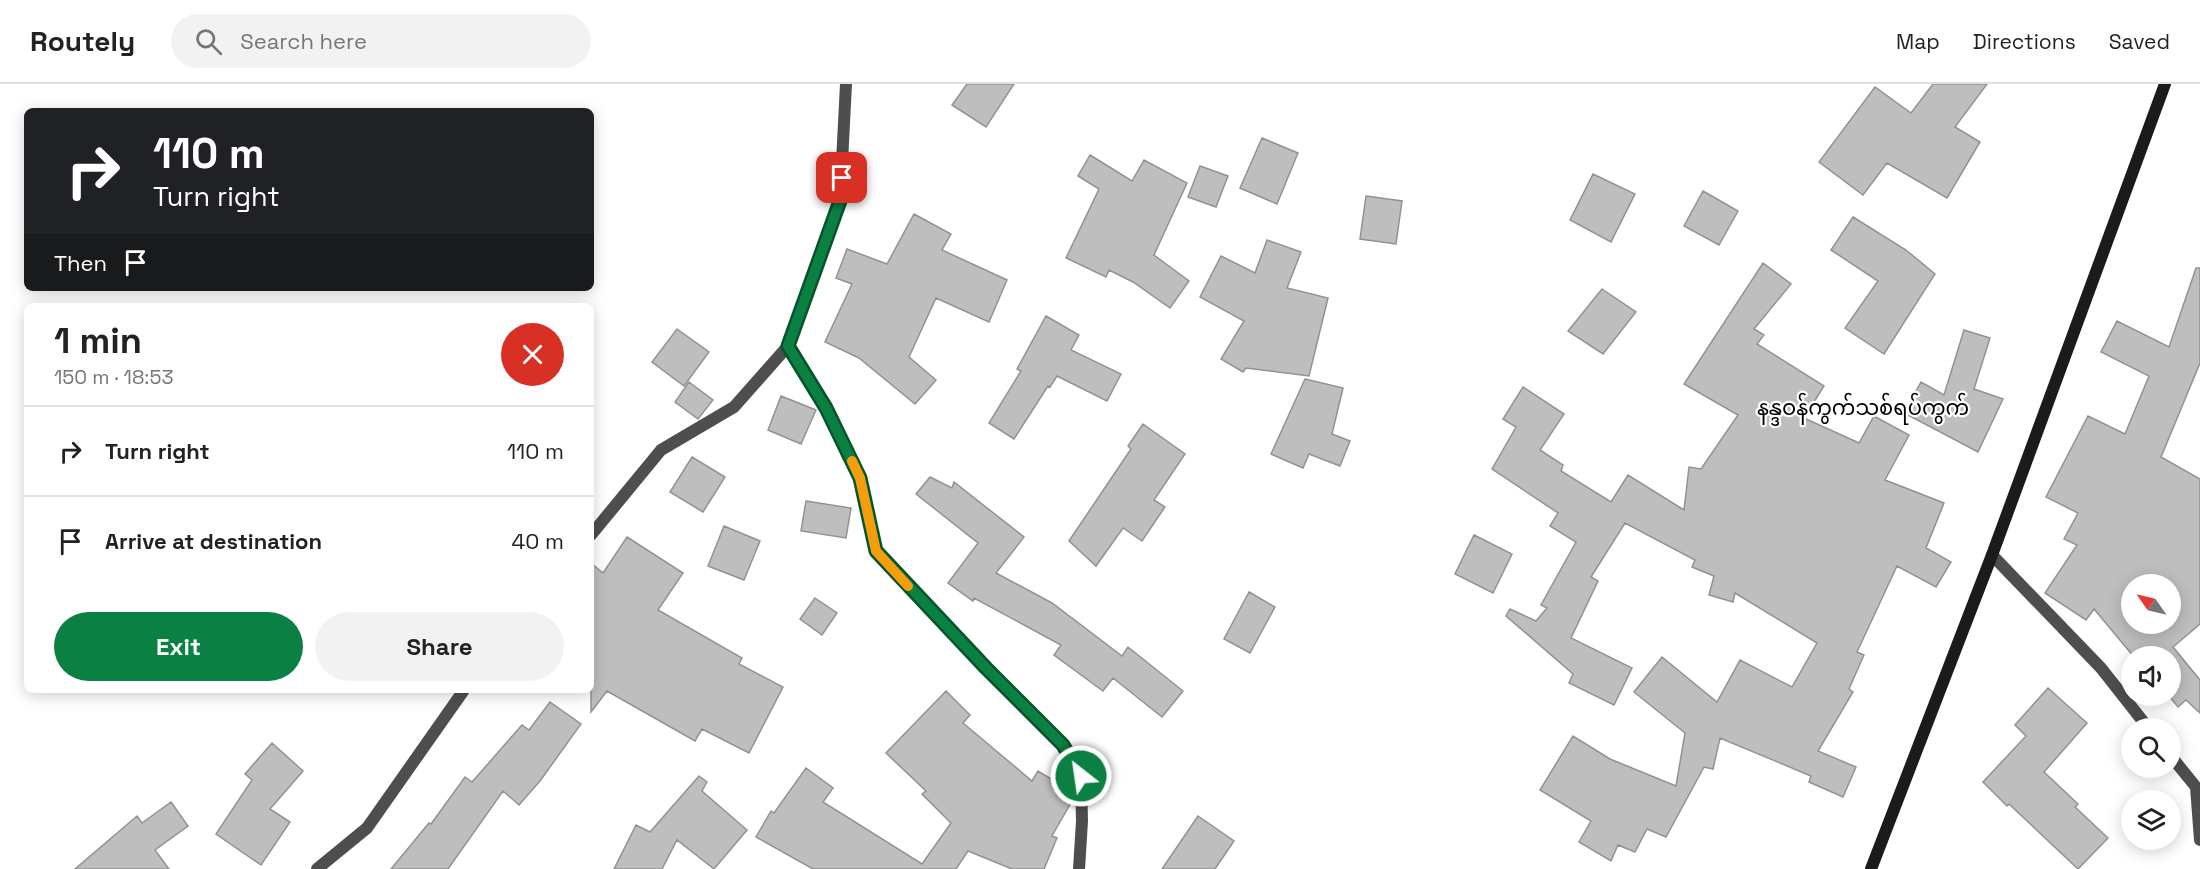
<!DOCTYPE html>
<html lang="en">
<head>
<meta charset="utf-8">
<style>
	:root { --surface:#fff; --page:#f2f2f2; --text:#222; --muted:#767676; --line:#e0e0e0; --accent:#0b8043 }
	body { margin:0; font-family:"Space Grotesk","Noto Sans Myanmar",sans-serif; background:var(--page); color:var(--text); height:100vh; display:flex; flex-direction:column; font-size:22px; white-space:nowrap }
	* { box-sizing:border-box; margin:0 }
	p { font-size:20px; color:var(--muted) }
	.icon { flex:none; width:33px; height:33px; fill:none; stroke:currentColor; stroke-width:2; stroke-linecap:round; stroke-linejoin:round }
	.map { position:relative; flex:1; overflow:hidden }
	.side { position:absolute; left:24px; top:219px; width:570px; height:390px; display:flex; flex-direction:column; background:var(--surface); border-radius:9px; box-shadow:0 3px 15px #0003 }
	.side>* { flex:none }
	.banner { position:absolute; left:24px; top:24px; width:570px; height:183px; border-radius:9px; box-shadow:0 3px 15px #0003; background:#202124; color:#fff; overflow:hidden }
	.needle { width:39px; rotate:304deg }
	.buttons { position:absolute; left:2121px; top:490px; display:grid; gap:12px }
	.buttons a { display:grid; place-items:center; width:60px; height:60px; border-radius:50%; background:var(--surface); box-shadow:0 3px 15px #0003; font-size:30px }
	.pin { position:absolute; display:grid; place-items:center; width:51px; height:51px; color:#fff; margin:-26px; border-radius:12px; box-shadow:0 3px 9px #0006 }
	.me { position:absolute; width:66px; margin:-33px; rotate:330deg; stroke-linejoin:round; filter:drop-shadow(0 0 4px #0008) }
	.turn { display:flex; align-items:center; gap:21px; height:126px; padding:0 30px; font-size:27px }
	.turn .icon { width:78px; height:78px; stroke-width:2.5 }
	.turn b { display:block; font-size:42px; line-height:51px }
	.then { display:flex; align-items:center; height:57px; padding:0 30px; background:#0003; gap:12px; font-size:22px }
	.round { display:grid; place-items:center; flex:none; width:63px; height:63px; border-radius:32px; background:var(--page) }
	.headline { display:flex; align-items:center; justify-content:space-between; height:102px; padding:0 30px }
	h1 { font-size:36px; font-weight:800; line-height:45px }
	.action { display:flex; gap:12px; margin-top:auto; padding:12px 30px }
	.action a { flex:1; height:69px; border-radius:36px; background:var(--accent); color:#fff; font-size:24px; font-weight:800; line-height:69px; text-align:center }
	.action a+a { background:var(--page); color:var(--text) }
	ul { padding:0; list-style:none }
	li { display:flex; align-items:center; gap:18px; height:90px; padding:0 30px; border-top:2px solid var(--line) }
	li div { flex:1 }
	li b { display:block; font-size:22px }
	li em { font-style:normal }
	header { display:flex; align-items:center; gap:36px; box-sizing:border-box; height:84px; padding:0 30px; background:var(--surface); border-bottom:2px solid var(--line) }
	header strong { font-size:28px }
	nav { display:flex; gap:33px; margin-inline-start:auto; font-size:21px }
	.search { width:420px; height:54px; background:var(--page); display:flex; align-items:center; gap:15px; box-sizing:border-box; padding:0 21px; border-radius:33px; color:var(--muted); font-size:22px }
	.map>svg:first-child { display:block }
	.building { fill:#bebebe; stroke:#929292; stroke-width:1.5; fill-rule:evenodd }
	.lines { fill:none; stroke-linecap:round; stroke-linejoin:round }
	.street { stroke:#4e4e4e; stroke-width:12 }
	.secondary { stroke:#1b1b1b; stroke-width:12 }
	.route-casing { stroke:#07532c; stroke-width:15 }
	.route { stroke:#0b8043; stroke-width:10 }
	.slow { stroke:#f59e0b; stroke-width:10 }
	.labels { text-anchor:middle; stroke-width:4.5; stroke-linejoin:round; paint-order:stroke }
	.quarter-label { font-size:21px; fill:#000; stroke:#fff }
</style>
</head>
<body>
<header>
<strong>Routely</strong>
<div class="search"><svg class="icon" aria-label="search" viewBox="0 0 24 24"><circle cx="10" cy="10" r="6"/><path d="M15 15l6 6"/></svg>Search here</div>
<nav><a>Map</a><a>Directions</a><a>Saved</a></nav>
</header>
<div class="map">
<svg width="2200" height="785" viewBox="0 0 2200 785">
	<rect width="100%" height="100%" fill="#fff"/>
	<path class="building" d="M 967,0 L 1014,0 L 986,43 L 952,21 Z
		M 1933,0 L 1987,0 L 1955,43 L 1980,58 L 1947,114 L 1887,79 L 1863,111 L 1819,78 L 1875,3 L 1911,29 Z
		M 1262,54 L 1298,69 L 1277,120 L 1240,104 Z
		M 1090,71 L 1132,97 L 1144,76 L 1187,99 L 1154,171 L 1189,197 L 1170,224 L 1133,198 L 1109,186 L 1106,193 L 1066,174 L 1099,105 L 1078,92 Z
		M 1200,82 L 1228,92 L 1216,123 L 1188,113 Z
		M 1593,90 L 1635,110 L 1611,158 L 1570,136 Z
		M 1703,107 L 1738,127 L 1719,161 L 1684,142 Z
		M 1366,112 L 1402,117 L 1396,160 L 1360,155 Z
		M 914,130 L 951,150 L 942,166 L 1007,196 L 989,238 L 936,214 L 909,273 L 936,296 L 915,320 L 859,274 L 825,258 L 852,200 L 836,194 L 847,165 L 887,180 Z
		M 1853,133 L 1906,166 L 1935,190 L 1884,270 L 1845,244 L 1878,197 L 1831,166 Z
		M 1267,156 L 1301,168 L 1287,204 L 1328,214 L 1309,292 L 1246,284 L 1243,288 L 1221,275 L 1244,237 L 1200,213 L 1221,172 L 1255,189 Z
		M 1763,179 L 1791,200 L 1754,245 L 1764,251 L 1757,260 L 1824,302 L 1804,334 L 1859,359 L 1874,332 L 1909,351 L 1885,396 L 1944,419 L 1926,464 L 1951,478 L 1936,503 L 1897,482 L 1857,568 L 1864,571 L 1849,605 L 1853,608 L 1818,667 L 1856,683 L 1843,713 L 1809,698 L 1811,692 L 1720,654 L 1713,685 L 1704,683 L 1666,753 L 1647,745 L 1635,768 L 1618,761 L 1611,777 L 1579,758 L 1591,737 L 1540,706 L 1573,652 L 1610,675 L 1676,702 L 1685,649 L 1634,608 L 1662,573 L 1717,618 L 1740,576 L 1792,603 L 1817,559 L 1735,509 L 1733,518 L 1709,511 L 1714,492 L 1692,483 L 1695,476 L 1625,439 L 1591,493 L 1598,497 L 1571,554 L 1632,584 L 1614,621 L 1569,599 L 1573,590 L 1506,532 L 1510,525 L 1536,537 L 1547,524 L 1541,521 L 1576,458 L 1550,442 L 1558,429 L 1492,385 L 1516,343 L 1503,335 L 1523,303 L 1564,330 L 1540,366 L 1563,381 L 1561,387 L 1611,418 L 1628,391 L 1684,426 L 1689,383 L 1701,385 L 1738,331 L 1684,300 Z
		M 2196,184 L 2200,184 L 2200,279 L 2161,373 L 2200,395 L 2200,540 L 2173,563 L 2200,596 L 2200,629 L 2186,616 L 2178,623 L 2169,612 L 2170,573 L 2134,573 L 2094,525 L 2086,536 L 2045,509 L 2077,461 L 2064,455 L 2078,429 L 2046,413 L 2088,332 L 2125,350 L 2149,292 L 2101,268 L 2117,237 L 2169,263 ZM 2132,501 L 2170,501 L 2170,540 L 2132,540 Z
		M 1602,205 L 1636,228 L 1603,270 L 1568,247 Z
		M 1046,232 L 1079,251 L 1071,266 L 1121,290 L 1107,317 L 1057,292 L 1050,303 L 1048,302 L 1014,355 L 989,339 L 1021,287 L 1017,285 Z
		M 677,245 L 709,268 L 684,302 L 652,278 Z
		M 1964,246 L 1990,254 L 1974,305 L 2003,315 L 1978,368 L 1904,329 L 1921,298 L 1944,311 Z
		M 1305,295 L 1343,304 L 1332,350 L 1350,357 L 1340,382 L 1309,370 L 1303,384 L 1271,370 Z
		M 689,298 L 713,316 L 698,335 L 675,318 Z
		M 781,312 L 816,326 L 801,360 L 768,346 Z
		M 1143,340 L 1185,370 L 1154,416 L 1165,423 L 1142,457 L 1123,444 L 1096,482 L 1069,457 L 1131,365 L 1128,362 Z
		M 692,373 L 725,393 L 703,428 L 670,408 Z
		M 930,393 L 952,404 L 954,398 L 1024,453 L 996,489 L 1052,519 L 1122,572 L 1128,563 L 1183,607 L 1162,633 L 1113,594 L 1103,607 L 1054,571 L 1061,561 L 974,514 L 973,517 L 948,499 L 978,459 L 916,410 Z
		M 806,417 L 851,424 L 846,454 L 801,447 Z
		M 724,442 L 760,457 L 744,496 L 708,482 Z
		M 1474,451 L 1512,470 L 1493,509 L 1455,490 Z
		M 627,453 L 683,489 L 658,526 L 742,574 L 739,580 L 783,603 L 749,669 L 702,645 L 695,657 L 607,607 L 591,628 L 591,479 L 603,489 Z
		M 1249,508 L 1275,523 L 1250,569 L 1224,555 Z
		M 815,514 L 837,529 L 822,551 L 800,535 Z
		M 2048,604 L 2087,639 L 2044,688 L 2078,720 L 2075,723 L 2108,754 L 2078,785 L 2009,720 L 2007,722 L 1983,698 L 2026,652 L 2015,641 Z
		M 946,607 L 970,631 L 963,639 L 1032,697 L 1038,687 L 1073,708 L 1073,715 L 1052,752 L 1057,754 L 1044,785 L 1012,785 L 968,767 L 956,785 L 813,785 L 756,753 L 771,727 L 774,729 L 806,684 L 833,704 L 823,718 L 922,780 L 951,739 L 922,710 L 926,707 L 886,669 Z
		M 550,618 L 581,640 L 540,697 L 519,721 L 503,707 L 448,785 L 391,785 L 429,739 L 431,740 L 465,693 L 472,698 L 522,641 L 529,646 Z
		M 272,659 L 303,687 L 270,725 L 290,738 L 261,781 L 216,750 L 252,696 L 245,690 Z
		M 699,692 L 707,698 L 702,707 L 747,746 L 714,785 L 677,756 L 662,785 L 614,785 L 636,741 L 650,748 Z
		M 171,718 L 188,742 L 155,766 L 169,785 L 75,785 L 137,732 L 142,739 Z
		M 1198,732 L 1234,757 L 1215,785 L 1162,785 Z"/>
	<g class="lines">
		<path class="street" d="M 846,0 L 840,117 L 788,262 L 826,324 L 860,394 L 876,467 L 986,584 L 1063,661 L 1081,692 L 1082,737 L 1079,785
			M 591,451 L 661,366 L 734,323 L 788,262
			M 1992,471 L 2101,584 L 2149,645
			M 2170,671 L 2196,703 L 2200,756
			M 317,785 L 367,744 L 464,606"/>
		<path class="secondary" d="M 1871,785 L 1992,471 L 2165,0"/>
	</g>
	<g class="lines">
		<g class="route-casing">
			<path id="route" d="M 842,94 L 840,117 L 788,262 L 826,324 L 860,394 L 876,467 L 986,584 L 1063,661 L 1081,692"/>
		</g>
		<use href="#route" class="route"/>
		<path class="slow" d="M 852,377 L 860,394 L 876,467 L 908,502"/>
	</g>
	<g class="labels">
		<g class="quarter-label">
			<text x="1863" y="331">နန္ဒဝန်ကွက်သစ်ရပ်ကွက်</text>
		</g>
	</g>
</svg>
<div class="buttons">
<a><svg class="needle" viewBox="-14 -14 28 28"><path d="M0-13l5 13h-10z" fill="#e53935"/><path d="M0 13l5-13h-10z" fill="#767676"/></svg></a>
<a><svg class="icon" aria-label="sound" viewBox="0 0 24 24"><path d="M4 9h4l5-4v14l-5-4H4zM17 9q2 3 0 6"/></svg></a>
<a><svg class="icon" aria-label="search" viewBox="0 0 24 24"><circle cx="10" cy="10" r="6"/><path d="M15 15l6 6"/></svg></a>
<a><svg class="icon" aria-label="layers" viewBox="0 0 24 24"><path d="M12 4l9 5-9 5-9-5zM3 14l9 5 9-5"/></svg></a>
</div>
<div class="pin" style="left:842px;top:94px;background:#d93025"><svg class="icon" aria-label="arrive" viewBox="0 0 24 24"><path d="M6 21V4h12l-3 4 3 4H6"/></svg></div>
<svg class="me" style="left:1081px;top:692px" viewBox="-20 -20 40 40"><circle r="17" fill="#0b8043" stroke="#fff" stroke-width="3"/><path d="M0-11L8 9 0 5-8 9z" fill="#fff"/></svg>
<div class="banner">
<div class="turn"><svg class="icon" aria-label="right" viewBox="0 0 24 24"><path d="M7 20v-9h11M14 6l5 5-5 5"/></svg><div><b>110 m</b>Turn right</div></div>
<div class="then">Then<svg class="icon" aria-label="arrive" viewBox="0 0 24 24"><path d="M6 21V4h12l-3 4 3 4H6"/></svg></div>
</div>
<section class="side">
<div class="headline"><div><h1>1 min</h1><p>150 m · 18:53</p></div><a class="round" style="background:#d93025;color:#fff"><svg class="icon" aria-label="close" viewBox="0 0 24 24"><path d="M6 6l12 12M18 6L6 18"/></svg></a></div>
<ul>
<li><svg class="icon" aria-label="right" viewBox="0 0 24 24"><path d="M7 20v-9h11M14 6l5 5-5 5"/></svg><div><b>Turn right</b></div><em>110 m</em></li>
<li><svg class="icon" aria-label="arrive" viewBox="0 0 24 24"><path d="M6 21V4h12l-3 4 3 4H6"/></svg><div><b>Arrive at destination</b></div><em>40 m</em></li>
</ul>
<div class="action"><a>Exit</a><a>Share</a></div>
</section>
</div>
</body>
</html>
